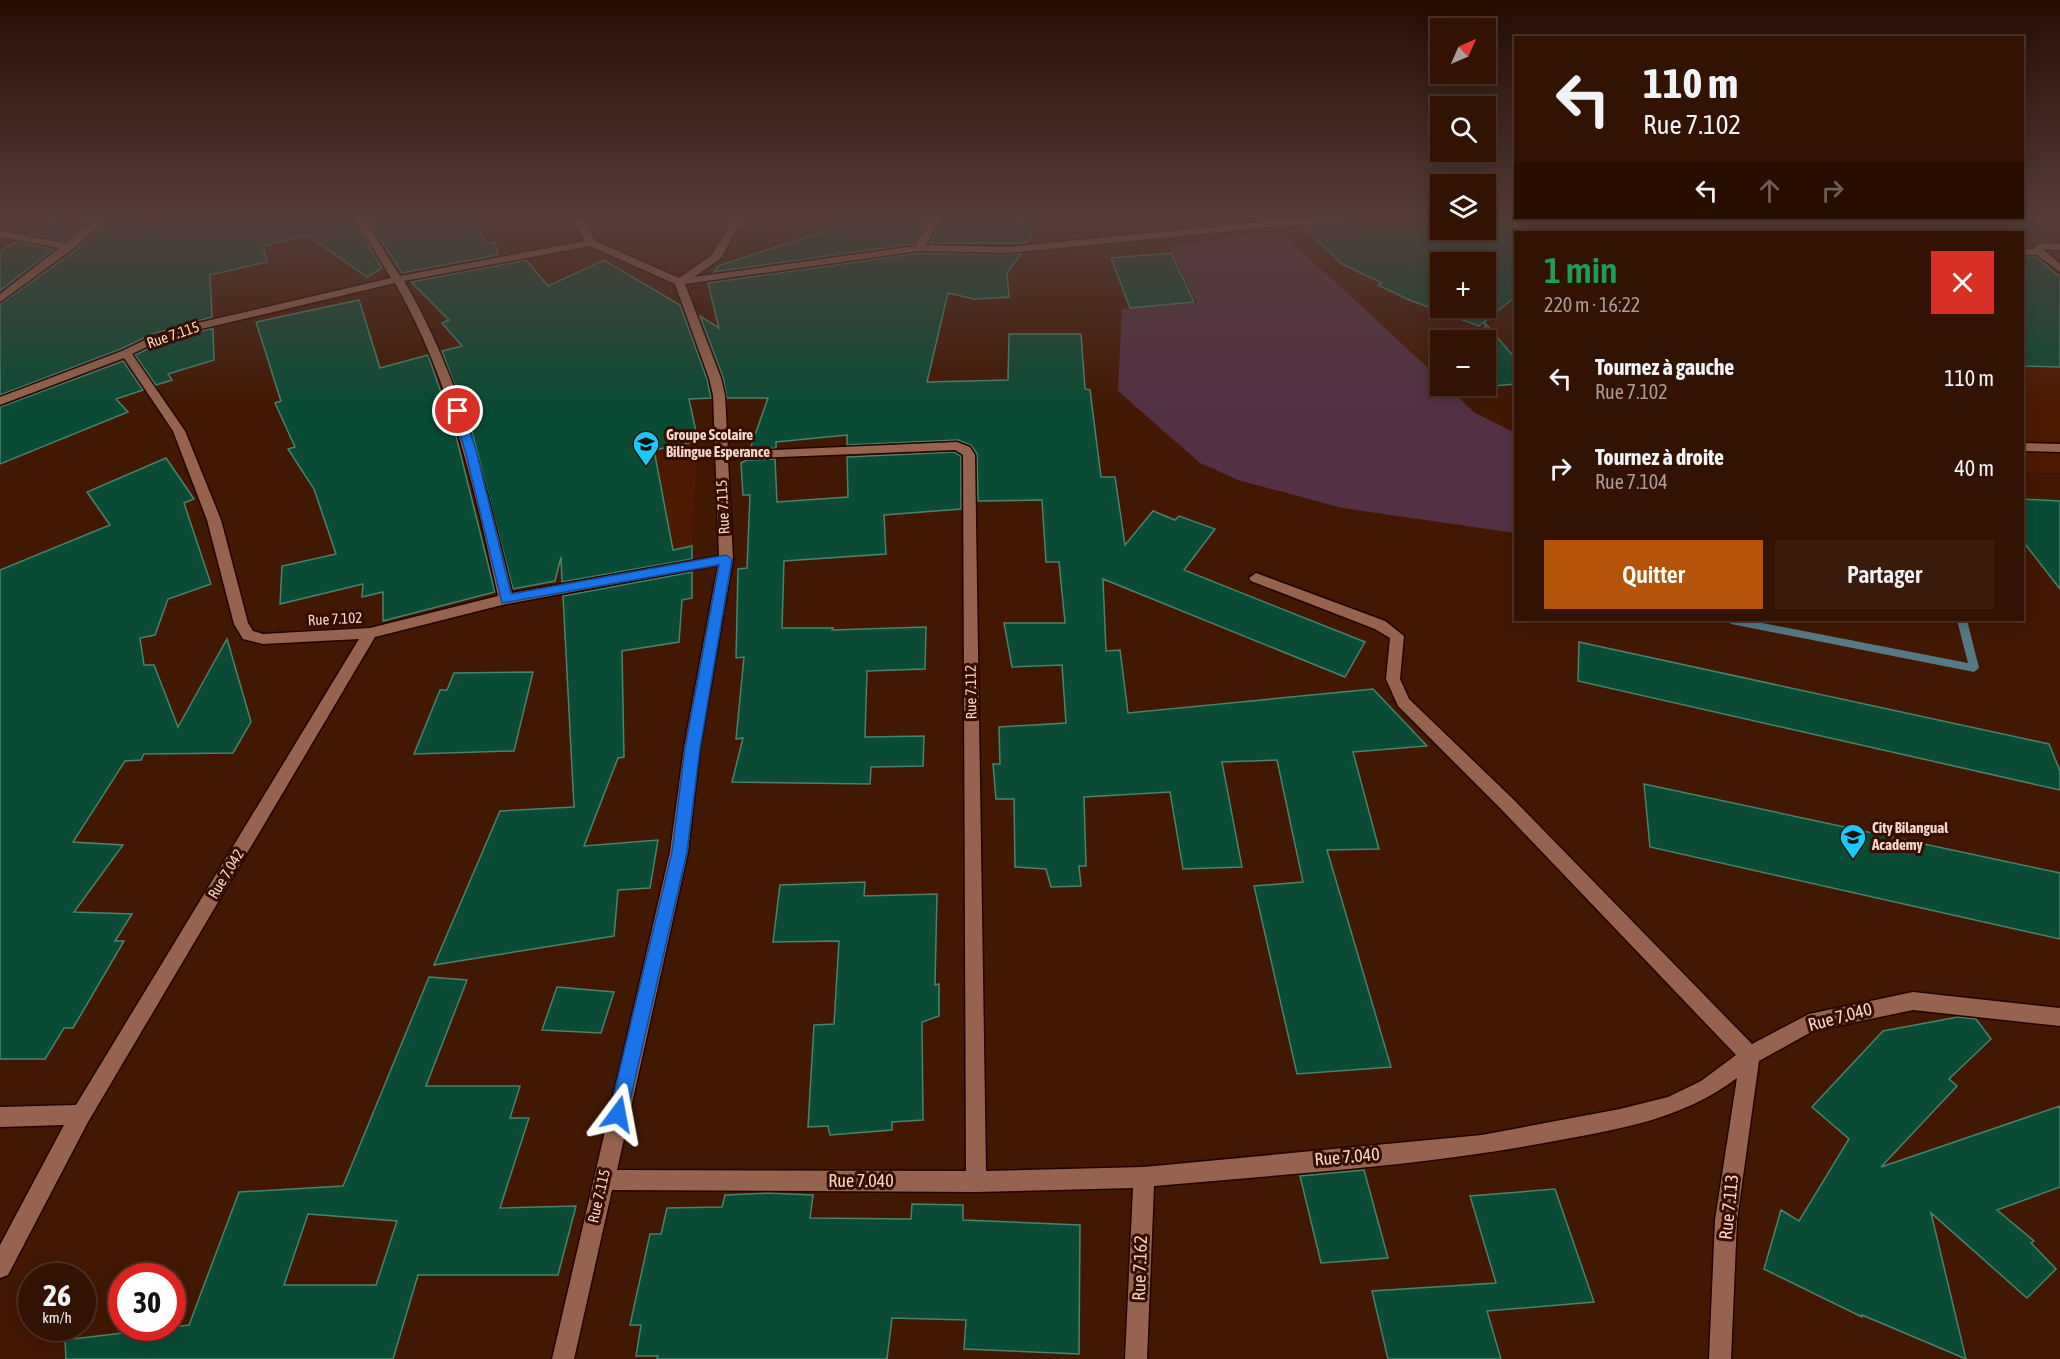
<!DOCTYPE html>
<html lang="fr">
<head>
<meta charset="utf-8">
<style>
	:root { --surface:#321202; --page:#3a1b0c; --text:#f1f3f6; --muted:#a89e99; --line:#4d3224; --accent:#b45309 }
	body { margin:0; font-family:"Asap Condensed",sans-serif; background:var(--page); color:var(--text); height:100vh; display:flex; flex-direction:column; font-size:22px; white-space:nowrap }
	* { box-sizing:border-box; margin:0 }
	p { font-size:20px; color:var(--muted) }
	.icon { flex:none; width:33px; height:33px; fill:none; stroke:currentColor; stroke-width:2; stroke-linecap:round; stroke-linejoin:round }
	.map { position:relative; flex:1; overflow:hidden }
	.panel { position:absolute; left:1514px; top:231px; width:510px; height:390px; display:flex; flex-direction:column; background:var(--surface); border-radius:0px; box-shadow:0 3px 15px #0003,0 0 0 2px var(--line) }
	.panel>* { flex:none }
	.guide { position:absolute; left:1514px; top:36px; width:510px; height:183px; border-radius:0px; box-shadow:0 3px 15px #0003,0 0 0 2px var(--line); background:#321202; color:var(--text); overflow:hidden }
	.needle { width:39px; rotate:45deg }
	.fabs { position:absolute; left:1430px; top:18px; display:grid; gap:12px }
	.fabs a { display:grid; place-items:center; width:66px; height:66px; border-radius:0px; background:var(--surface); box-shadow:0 3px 15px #0003,0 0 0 2px var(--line); font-size:30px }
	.speed { position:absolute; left:18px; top:1263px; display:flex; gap:12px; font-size:30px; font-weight:700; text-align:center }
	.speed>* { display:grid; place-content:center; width:78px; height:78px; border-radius:50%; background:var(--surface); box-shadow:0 3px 15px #0003,0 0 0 2px var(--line); line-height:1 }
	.speed small { font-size:15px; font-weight:400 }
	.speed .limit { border:9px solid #d22; background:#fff; color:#111 }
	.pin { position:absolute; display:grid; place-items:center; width:51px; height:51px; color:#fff; margin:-26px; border:3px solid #fff; border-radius:50%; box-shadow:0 2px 6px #0007 }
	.me { position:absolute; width:66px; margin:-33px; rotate:13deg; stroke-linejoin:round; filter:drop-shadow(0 0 4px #0008) }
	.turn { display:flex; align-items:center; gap:21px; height:126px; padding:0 30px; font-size:27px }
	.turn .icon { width:78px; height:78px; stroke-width:2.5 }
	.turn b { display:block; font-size:42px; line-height:51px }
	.lanes { display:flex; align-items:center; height:57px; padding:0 30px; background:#0003; justify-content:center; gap:30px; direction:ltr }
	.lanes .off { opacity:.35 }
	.round { display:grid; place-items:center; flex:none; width:63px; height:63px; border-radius:0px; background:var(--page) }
	.summary { display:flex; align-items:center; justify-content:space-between; height:102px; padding:0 30px }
	h1 { font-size:36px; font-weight:600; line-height:45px; color:#1e9e55 }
	.button { display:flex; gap:12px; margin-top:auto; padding:12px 30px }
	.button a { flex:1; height:69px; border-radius:0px; background:var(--accent); color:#fff; font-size:24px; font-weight:600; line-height:69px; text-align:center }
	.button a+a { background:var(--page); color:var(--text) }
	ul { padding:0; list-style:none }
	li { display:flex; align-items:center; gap:18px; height:90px; padding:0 30px }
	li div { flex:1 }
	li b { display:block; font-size:22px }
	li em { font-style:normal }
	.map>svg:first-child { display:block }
	.built { fill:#4c1a00 }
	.green { fill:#523144 }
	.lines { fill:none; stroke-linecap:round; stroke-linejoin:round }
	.stream { fill:#567984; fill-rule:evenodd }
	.building { fill:#094b35; stroke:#49836b; stroke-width:1.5; fill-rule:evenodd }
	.minor-casing { stroke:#220400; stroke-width:3 }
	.minor { fill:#96644e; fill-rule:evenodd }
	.route { fill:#1a73e8; stroke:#114b97; stroke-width:1.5 }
	.labels { text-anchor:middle; stroke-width:6; stroke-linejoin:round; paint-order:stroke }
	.street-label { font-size:15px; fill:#f4d7cb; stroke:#370d00 }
	.poi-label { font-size:15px; font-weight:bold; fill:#f4d7cb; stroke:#370d00; text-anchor:start }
	.near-street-label { font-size:18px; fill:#f4d7cb; stroke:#370d00 }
</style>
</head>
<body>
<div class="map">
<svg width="2060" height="1359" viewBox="0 0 2060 1359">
	<rect width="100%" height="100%" fill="#421802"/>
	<path class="built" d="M 2060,244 L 2060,473 L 2022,473 L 2022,245 Z
		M 694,421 L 698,441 L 691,552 L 673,553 L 592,440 Z"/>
	<path class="green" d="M 1280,231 L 1440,379 L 1440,386 L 1447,386 L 1475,413 L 1515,433 L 1515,533 L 1342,508 L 1238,480 L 1200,463 L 1118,391 L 1122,309 L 1197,303 L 1169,246 Z"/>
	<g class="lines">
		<path class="stream" d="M 1726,620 L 1747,620 L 1968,663 L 1957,620 L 1967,620 L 1979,668 L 1974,672 L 1731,624 Z"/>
	</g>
	<path class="building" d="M 60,217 L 91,219 L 64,241 L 30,234 Z
		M 189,217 L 352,217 L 382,268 L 367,277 L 307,235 L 263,246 L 267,262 L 210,275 L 212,317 L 152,334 L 121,349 L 0,395 L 0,304 L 75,251 L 107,221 L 158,226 Z
		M 366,217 L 471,217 L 487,243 L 495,242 L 498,255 L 402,273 Z
		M 845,217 L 929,217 L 914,244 L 714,272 L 718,266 L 846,224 Z
		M 944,217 L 1025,217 L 1023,220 L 1039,222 L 1027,243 L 930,243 Z
		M 1485,217 L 1515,217 L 1515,297 L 1479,326 L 1407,299 L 1378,285 L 1382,283 L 1342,264 L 1303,227 L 1343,222 L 1347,225 L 1362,223 L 1370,230 L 1485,230 ZM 1440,262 L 1485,262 L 1485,308 L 1440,308 Z
		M 16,242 L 54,249 L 0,291 L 0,251 Z
		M 919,253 L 1021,254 L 1007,273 L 1009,297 L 974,299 L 948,293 L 927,382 L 1008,380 L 1009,334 L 1081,334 L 1085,389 L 1090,390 L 1101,477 L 1115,477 L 1125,545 L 1153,511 L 1175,520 L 1179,516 L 1215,529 L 1184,570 L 1365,642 L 1345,677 L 1103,579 L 1106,651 L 1120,650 L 1128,713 L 1373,689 L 1427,746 L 1353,752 L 1379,849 L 1327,850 L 1391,1067 L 1297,1074 L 1254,886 L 1303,882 L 1277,760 L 1222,762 L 1242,867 L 1183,869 L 1170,792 L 1084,797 L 1086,866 L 1079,866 L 1081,886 L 1051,887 L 1046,869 L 1015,867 L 1014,799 L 996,799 L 993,764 L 1000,764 L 999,727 L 1066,723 L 1062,665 L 1012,667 L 1004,623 L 1065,623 L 1059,562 L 1046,562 L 1042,500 L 978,501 L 977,454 L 971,445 L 958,440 L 847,445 L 847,435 L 776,442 L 776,448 L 751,449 L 753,435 L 755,435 L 768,398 L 727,398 L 723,377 L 700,316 L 719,328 L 708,283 Z
		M 1171,253 L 1194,302 L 1130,308 L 1111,258 Z
		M 2022,257 L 2036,257 L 2060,277 L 2060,367 L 2022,366 Z
		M 526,260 L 548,286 L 604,260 L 680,305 L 707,379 L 711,398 L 689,399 L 698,441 L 654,450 L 673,550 L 692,546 L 692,559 L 562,582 L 561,557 L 555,581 L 513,589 L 472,432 L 442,351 L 462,346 L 442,323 L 449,320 L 411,282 Z
		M 359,300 L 380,368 L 428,355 L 456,436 L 495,592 L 383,621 L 383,592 L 362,597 L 363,584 L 280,604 L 282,566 L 336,554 L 314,489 L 288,449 L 295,447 L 275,403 L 281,401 L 256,322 Z
		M 1485,323 L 1515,358 L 1515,384 L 1494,386 L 1485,375 Z
		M 213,328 L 214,360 L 168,374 L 172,380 L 156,385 L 135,355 L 162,342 Z
		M 123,361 L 143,390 L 116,399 L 128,412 L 0,464 L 0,407 Z
		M 954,452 L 961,456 L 961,509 L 884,515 L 886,554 L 784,561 L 782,628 L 833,628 L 832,630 L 926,627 L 925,669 L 867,671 L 865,737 L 924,736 L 923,766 L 871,767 L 870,784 L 732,782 L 743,738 L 736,739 L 744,657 L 736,658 L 738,569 L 747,568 L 750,495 L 743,495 L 741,463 L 747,460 L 775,459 L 777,502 L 848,497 L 847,457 Z
		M 166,458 L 194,499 L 184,503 L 211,584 L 168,599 L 155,635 L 140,638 L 144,665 L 154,665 L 178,727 L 227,639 L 251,722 L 233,753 L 144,754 L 141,760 L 125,761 L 73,842 L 123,845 L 74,912 L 132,914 L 115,941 L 124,941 L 73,1028 L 64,1028 L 45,1059 L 0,1059 L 0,570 L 110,525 L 87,492 Z
		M 2022,499 L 2060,501 L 2060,589 L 2022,540 Z
		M 692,572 L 692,598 L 682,600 L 679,642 L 622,651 L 624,757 L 618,758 L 584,846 L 658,840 L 650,888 L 618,890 L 614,936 L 434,965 L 500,811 L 574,807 L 563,596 Z
		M 1579,642 L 2049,744 L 2060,771 L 2060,790 L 1578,681 Z
		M 533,672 L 514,751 L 414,754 L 440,690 L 447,690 L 454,673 Z
		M 1644,784 L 2060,873 L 2060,939 L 1650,847 Z
		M 865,882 L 864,896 L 937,894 L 935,985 L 939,984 L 939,1016 L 922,1022 L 923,1120 L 892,1122 L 892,1130 L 830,1135 L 828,1126 L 808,1127 L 814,1025 L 834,1024 L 839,941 L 773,942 L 780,885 Z
		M 429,977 L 467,980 L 426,1086 L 520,1086 L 510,1118 L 529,1118 L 500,1208 L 576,1206 L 558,1275 L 418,1275 L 393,1359 L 66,1359 L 65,1340 L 189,1325 L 239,1192 L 343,1186 ZM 308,1214 L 397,1221 L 376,1285 L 284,1285 Z
		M 557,987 L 614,992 L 601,1033 L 542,1030 Z
		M 1958,1017 L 1976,1019 L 1991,1039 L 1949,1079 L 1957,1086 L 1881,1167 L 2060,1106 L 2060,1187 L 1997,1210 L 2034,1241 L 2031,1243 L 2056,1269 L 2027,1298 L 1931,1213 L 1966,1359 L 1862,1315 L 1862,1317 L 1764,1269 L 1781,1210 L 1799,1221 L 1849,1139 L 1812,1107 L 1883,1031 Z
		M 1364,1170 L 1388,1258 L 1321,1263 L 1300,1176 Z
		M 1555,1189 L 1594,1302 L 1487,1311 L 1501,1359 L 1388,1359 L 1372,1291 L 1496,1283 L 1470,1196 Z
		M 768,1193 L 813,1195 L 810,1218 L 911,1219 L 912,1204 L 963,1205 L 963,1220 L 1080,1225 L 1079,1354 L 964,1349 L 966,1320 L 892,1318 L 887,1359 L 657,1359 L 658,1356 L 636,1356 L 641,1325 L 630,1325 L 650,1234 L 661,1234 L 667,1208 L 722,1207 L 725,1195 Z"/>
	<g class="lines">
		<g class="minor-casing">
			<path id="minor" d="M 97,217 L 108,217 L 73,249 L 0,302 L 0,294 L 59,248 L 0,237 L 0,231 L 65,243 Z
				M 354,217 L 363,217 L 400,276 L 585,241 L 572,217 L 582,217 L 595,241 L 679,278 L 712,255 L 734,217 L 744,217 L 720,259 L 694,277 L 915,246 L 932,217 L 942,217 L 926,245 L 1009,247 L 1309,217 L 1346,217 L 1342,220 L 1009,253 L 919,251 L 685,284 L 721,378 L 725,395 L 728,452 L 957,442 L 970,447 L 975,455 L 986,1171 L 1144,1167 L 1482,1135 L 1620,1109 L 1668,1097 L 1701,1081 L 1736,1055 L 1501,809 L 1398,706 L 1386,679 L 1390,638 L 1375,629 L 1251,581 L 1249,578 L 1256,573 L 1385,621 L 1404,636 L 1400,679 L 1409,699 L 1513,799 L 1752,1044 L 1809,1014 L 1913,992 L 2060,1008 L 2060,1026 L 1913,1010 L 1813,1031 L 1759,1061 L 1737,1220 L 1731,1359 L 1709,1359 L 1715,1220 L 1737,1078 C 1683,1119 1620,1129 1555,1141 C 1423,1166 1288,1174 1154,1186 L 1147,1359 L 1125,1359 L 1133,1188 L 976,1192 L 612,1190 L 574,1359 L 552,1359 L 670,852 L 684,748 L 718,565 L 506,604 L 375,637 L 88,1122 L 8,1275 L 0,1278 L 0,1245 L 64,1125 L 0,1127 L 0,1107 L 76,1105 L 359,639 L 263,644 L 243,639 L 234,624 L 207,520 L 173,431 L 124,358 L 0,405 L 0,397 L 122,351 L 153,336 L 202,322 L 391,278 ZM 590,246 L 675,284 L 709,378 L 713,395 L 719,556 L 512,593 C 485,483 462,380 404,281 ZM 395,283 C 451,381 474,487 498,596 L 370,628 L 263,634 L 253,631 L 248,623 L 221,520 L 185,431 L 132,354 L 161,340 L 205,328 ZM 955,450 L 963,455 L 966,1171 L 617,1170 L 688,852 L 700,748 L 733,559 L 728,459 Z
				M 2040,243 L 2060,244 L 2060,250 L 2043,249 L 2060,264 L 2060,272 L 2037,255 L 2022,255 L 2022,249 L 2033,249 Z
				M 2022,443 L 2060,444 L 2060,452 L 2022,451 Z"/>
		</g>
		<use href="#minor" class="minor"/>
	</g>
	<linearGradient id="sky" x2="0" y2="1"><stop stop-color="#240d01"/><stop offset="0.53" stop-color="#543d39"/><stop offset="1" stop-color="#543d39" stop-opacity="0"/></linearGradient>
	<rect width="2060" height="408" fill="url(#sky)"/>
	<path class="route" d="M 458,408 L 463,411 L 476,450 L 511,594 L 726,555 L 732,559 L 700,748 L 687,852 L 627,1114 L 624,1121 L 618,1123 L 612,1121 L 609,1114 L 672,852 L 685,748 L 719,565 L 502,603 L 465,450 L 452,411 Z"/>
	<defs>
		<g id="school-pin" transform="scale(1.35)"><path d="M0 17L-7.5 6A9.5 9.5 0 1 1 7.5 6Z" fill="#1bcafc" stroke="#370d00"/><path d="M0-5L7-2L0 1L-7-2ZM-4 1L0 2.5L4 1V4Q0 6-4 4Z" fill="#111"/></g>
	</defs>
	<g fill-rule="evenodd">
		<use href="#school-pin" x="646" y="444"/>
		<use href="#school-pin" x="1853" y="837"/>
	</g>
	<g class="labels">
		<g class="street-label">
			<text transform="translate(173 335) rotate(-19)" y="5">Rue 7.115</text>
			<text transform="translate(723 507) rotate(-93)" y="5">Rue 7.115</text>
			<text transform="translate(335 619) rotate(-3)" y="5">Rue 7.102</text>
			<text transform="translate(971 692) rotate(-91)" y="5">Rue 7.112</text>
			<text transform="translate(226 874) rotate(-59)" y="5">Rue 7.042</text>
			<text transform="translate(599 1196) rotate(-77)" y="5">Rue 7.115</text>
		</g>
		<g class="poi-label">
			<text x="666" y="440">Groupe Scolaire<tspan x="666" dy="17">Bilingue Esperance</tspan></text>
			<text x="1872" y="833">City Bilangual<tspan x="1872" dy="17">Academy</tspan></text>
		</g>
		<g class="near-street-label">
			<text transform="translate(1840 1017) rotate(-15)" y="6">Rue 7.040</text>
			<text transform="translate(1347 1157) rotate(-5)" y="6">Rue 7.040</text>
			<text x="861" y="1187">Rue 7.040</text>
			<text transform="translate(1729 1207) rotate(-84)" y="6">Rue 7.113</text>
			<text transform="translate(1140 1268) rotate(-88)" y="6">Rue 7.162</text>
		</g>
	</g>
</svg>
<div class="fabs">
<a><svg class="needle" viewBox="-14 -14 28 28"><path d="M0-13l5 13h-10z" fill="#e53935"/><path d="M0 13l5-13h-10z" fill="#a89e99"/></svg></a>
<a><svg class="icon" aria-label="search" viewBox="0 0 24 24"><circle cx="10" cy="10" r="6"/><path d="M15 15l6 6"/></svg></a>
<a><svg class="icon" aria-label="layers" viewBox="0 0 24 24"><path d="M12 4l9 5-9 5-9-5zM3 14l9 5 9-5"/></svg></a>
<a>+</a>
<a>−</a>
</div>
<div class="speed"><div>26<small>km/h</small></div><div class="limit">30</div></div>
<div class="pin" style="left:458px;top:411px;background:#d93025"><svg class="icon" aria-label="arrive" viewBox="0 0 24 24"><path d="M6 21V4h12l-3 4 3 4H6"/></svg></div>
<svg class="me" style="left:618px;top:1114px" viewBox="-20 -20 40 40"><path d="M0-17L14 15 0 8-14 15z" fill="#1a73e8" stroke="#fff" stroke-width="4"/></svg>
<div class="guide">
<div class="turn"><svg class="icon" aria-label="left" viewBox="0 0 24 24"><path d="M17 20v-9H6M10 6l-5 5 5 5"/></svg><div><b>110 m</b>Rue 7.102</div></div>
<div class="lanes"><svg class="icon" aria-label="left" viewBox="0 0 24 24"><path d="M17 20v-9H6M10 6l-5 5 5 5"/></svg><svg class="icon off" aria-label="ahead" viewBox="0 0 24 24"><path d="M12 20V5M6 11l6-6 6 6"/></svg><svg class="icon off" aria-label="right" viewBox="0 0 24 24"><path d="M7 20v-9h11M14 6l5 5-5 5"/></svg></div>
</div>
<section class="panel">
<div class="summary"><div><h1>1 min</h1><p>220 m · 16:22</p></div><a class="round" style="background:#d93025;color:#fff"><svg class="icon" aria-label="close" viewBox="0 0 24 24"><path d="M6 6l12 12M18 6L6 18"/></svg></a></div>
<ul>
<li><svg class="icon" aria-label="left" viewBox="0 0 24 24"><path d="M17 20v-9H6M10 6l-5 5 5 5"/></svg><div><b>Tournez à gauche</b><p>Rue 7.102</p></div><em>110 m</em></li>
<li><svg class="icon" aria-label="right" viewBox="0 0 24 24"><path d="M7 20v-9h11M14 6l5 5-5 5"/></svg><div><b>Tournez à droite</b><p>Rue 7.104</p></div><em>40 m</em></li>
</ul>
<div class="button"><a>Quitter</a><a>Partager</a></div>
</section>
</div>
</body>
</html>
